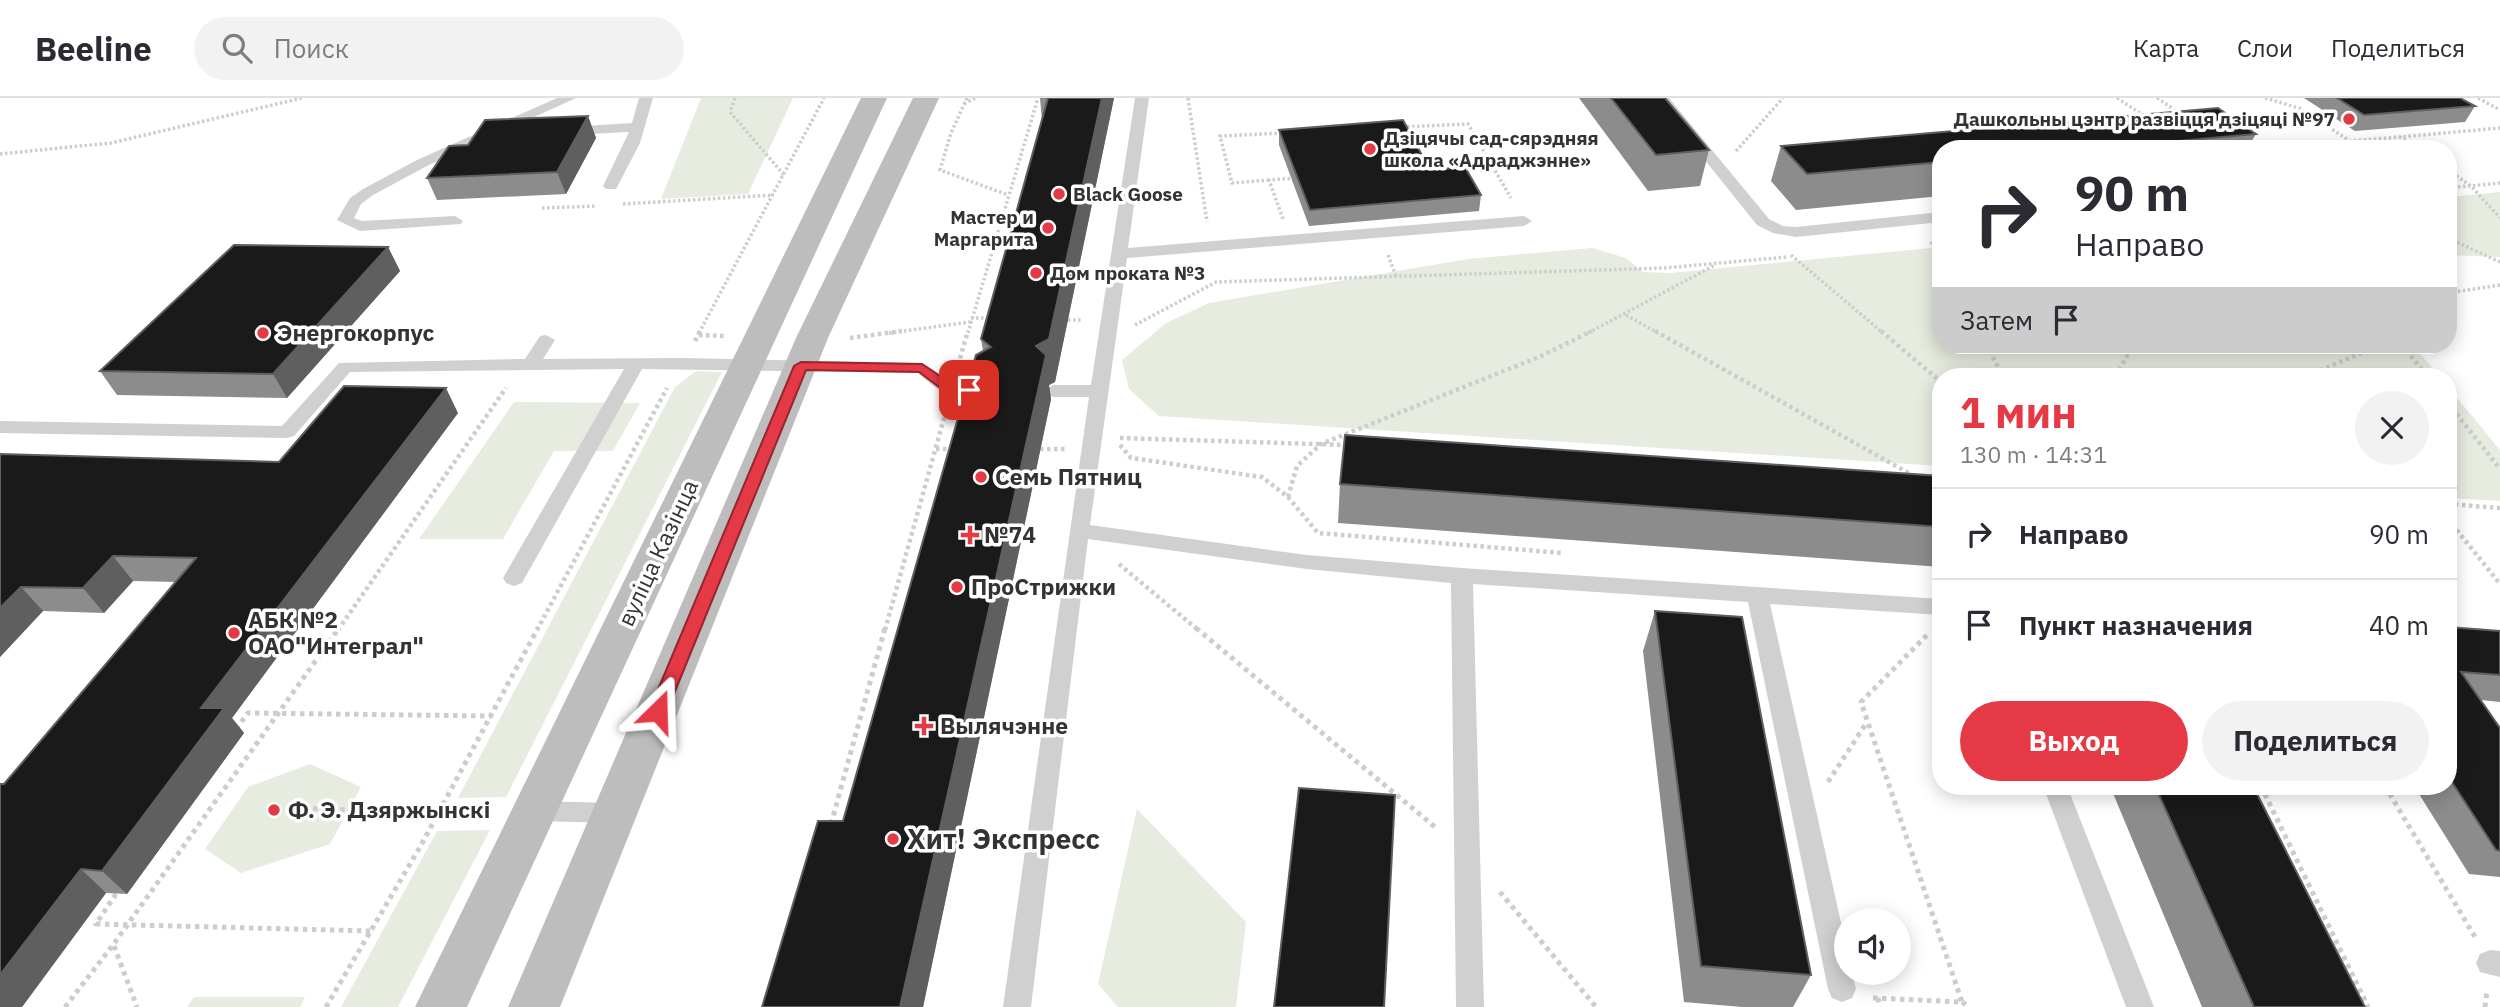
<!DOCTYPE html>
<html lang="ru">
<head>
<meta charset="utf-8">
<style>
	:root { --surface:#fff; --page:#f2f2f3; --text:#2b2b33; --muted:#7c7c81; --line:#e1e1e2; --accent:#e63946 }
	body { margin:0; font-family:"IBM Plex Sans",sans-serif; background:var(--page); color:var(--text); height:100vh; display:flex; flex-direction:column; font-size:26px; white-space:nowrap }
	* { box-sizing:border-box; margin:0 }
	p { font-size:23px; color:var(--muted) }
	.icon { flex:none; width:38px; height:38px; fill:none; stroke:currentColor; stroke-width:2; stroke-linecap:round; stroke-linejoin:round }
	.map { position:relative; flex:1; overflow:hidden }
	.sheet { position:absolute; left:1932px; top:270px; width:525px; height:427px; display:flex; flex-direction:column; background:var(--surface); border-radius:28px; box-shadow:0 4px 18px #0003 }
	.sheet>* { flex:none }
	.guide { position:absolute; left:1932px; top:42px; width:525px; height:214px; border-radius:28px; box-shadow:0 4px 18px #0003; background:#fff; color:var(--text); overflow:hidden }
	.tools { position:absolute; left:1834px; top:810px; display:grid; gap:14px }
	.tools a { display:grid; place-items:center; width:77px; height:77px; border-radius:50%; background:var(--surface); box-shadow:0 4px 18px #0003; font-size:35px }
	.pin { position:absolute; display:grid; place-items:center; width:60px; height:60px; color:#fff; margin:-30px; border-radius:14px; box-shadow:0 4px 10px #0006 }
	.me { position:absolute; width:77px; margin:-38px; rotate:22deg; stroke-linejoin:round; filter:drop-shadow(0 0 5px #0008) }
	.turn { display:flex; align-items:center; gap:24px; height:147px; padding:0 28px; font-size:32px }
	.turn .icon { width:91px; height:91px; stroke-width:2.5 }
	.turn b { display:block; font-size:49px; line-height:60px }
	.then { display:flex; align-items:center; height:66px; padding:0 28px; background:#0003; gap:14px; font-size:26px }
	.round { display:grid; place-items:center; flex:none; width:74px; height:74px; border-radius:37px; background:var(--page) }
	.head { display:flex; align-items:center; justify-content:space-between; height:119px; padding:0 28px }
	h1 { font-size:42px; font-weight:700; line-height:52px; color:var(--accent) }
	.primary-button { display:flex; gap:14px; margin-top:auto; padding:14px 28px }
	.primary-button a { flex:1; height:80px; border-radius:42px; background:var(--accent); color:#fff; font-size:28px; font-weight:700; line-height:80px; text-align:center }
	.primary-button a+a { background:var(--page); color:var(--text) }
	ul { padding:0; list-style:none }
	li { display:flex; align-items:center; gap:21px; height:91px; padding:0 28px; border-top:2px solid var(--line) }
	li div { flex:1 }
	li b { display:block; font-size:26px }
	li em { font-style:normal }
	header { display:flex; align-items:center; gap:42px; box-sizing:border-box; height:98px; padding:0 35px; background:var(--surface); border-bottom:2px solid var(--line) }
	header strong { font-size:33px }
	nav { display:flex; gap:38px; margin-inline-start:auto; font-size:24px }
	.search { width:490px; height:63px; background:var(--page); display:flex; align-items:center; gap:18px; box-sizing:border-box; padding:0 24px; border-radius:38px; color:var(--muted); font-size:26px }
	.map>svg:first-child { display:block }
	.green { fill:#e6ecdf }
	.lines { fill:none; stroke-linecap:round; stroke-linejoin:round }
	.path-far2 { stroke:#cdcdcd; stroke-width:3.5; stroke-dasharray:2.5 2.5; stroke-linecap:butt }
	.path-far1 { stroke:#cdcdcd; stroke-width:4.5; stroke-dasharray:3.5 3.5; stroke-linecap:butt }
	.path { stroke:#cdcdcd; stroke-width:5; stroke-dasharray:4.5 4.5; stroke-linecap:butt }
	.service { fill:#d0d0d0; fill-rule:evenodd }
	.secondary { fill:#bdbdbd; fill-rule:evenodd }
	.wall { fill:#8c8c8c }
	.shaded-wall { fill:#5f5f5f }
	.building { fill:#1a1a1a; stroke:#5f5f5f; stroke-width:2 }
	.route { fill:#e63946; stroke:#96252e; stroke-width:2 }
	.poi-dot { fill:#e63946; stroke:#fff; stroke-width:2.5 }
	.labels { text-anchor:middle; stroke-width:7; stroke-linejoin:round; paint-order:stroke }
	.far-poi-label { font-size:19px; font-weight:bold; fill:#333; stroke:#fff; text-anchor:start }
	.poi-label { font-size:23px; font-weight:bold; fill:#333; stroke:#fff; text-anchor:start }
	.street-label { font-size:23px; fill:#333; stroke:#fff }
	.near-poi-label { font-size:28px; font-weight:bold; fill:#333; stroke:#fff; text-anchor:start }
</style>
</head>
<body>
<header>
<strong>Beeline</strong>
<div class="search"><svg class="icon" aria-label="search" viewBox="0 0 24 24"><circle cx="10" cy="10" r="6"/><path d="M15 15l6 6"/></svg>Поиск</div>
<nav><a>Карта</a><a>Слои</a><a>Поделиться</a></nav>
</header>
<div class="map">
<svg width="2500" height="909" viewBox="0 0 2500 909">
	<rect width="100%" height="100%" fill="#fff"/>
	<path class="green" d="M 701,0 L 793,0 L 748,96 L 661,101 Z
		M 2500,94 L 2500,159 L 2448,157 L 2448,99 Z
		M 1941,149 L 1941,247 L 2413,247 L 2439,278 L 1941,278 L 1941,368 L 1159,318 L 1129,291 L 1122,262 L 1166,225 L 1209,205 L 1468,161 L 1592,150 L 1626,160 L 1643,174 L 1670,175 Z
		M 696,273 L 722,274 L 506,699 L 458,700 L 675,289 Z
		M 2448,289 L 2500,352 L 2500,403 L 2448,400 Z
		M 514,304 L 640,305 L 613,353 L 554,353 L 503,441 L 419,441 Z
		M 310,666 L 361,689 L 330,746 L 241,775 L 205,751 L 248,689 Z
		M 1137,711 L 1246,824 L 1236,909 L 1118,909 L 1098,886 Z
		M 490,732 L 398,909 L 341,909 L 437,733 Z
		M 194,899 L 305,899 L 300,909 L 187,909 Z"/>
	<g class="lines">
		<path class="path-far2" d="M 735,0 L 730,14 L 784,77
			M 967,0 L 951,35 L 940,72 L 1008,97
			M 1188,0 L 1207,124
			M 2117,0 L 2146,19
			M 2157,0 L 2181,16
			M 2265,0 L 2299,10 L 2350,43 L 2400,39
			M 2478,0 L 2500,12
			M 964,6 L 975,0
			M 1402,29 L 1468,26 L 1511,100
			M 2418,51 L 2400,39 L 2500,30
			M 1736,53 L 1783,0
			M 0,56 L 111,45 L 302,0
			M 2448,72 L 2471,88 L 2500,120
			M 1269,82 L 1232,85 L 1220,38 L 1285,35
			M 2448,90 L 2500,85
			M 623,106 L 774,97
			M 542,110 L 597,108
			M 1283,121 L 1269,82 L 1296,80
			M 2448,140 L 2500,164
			M 1931,144 L 1941,161
			M 1388,157 L 1396,178
			M 1791,157 L 1883,235
			M 2448,195 L 2500,187
			M 1626,217 L 1658,235
			M 971,220 L 990,220
			M 1068,222 L 1083,222
			M 1135,227 L 1216,184 L 1664,170 L 1787,159
			M 699,235 L 824,0
			M 889,235 L 970,224
			M 968,235 L 1038,0
			M 1588,235 L 1715,167"/>
		<path class="path-far1" d="M 1655,233 L 1912,377
			M 1881,233 L 1941,284
			M 699,237 L 726,238
			M 850,240 L 902,233
			M 695,243 L 700,233
			M 1986,247 L 2003,278
			M 2402,247 L 2427,278
			M 958,267 L 968,233
			M 2116,278 L 2133,247
			M 2307,278 L 2380,247
			M 2448,305 L 2500,371
			M 1120,340 L 1349,347
			M 1120,347 L 1131,360 L 1262,379 L 1288,399 L 1318,435 L 1562,455
			M 936,351 L 953,351
			M 1040,351 L 1065,351
			M 1288,399 L 1297,368 L 1321,346 L 1539,259 L 1592,233
			M 2448,406 L 2500,410
			M 2448,421 L 2500,486
			M 1119,466 L 1198,532
			M 338,532 L 506,290
			M 537,532 L 667,290
			M 885,532 L 946,313"/>
		<path class="path" d="M 1196,530 L 1435,729
			M 236,631 L 248,615 L 491,618
			M 1828,684 L 1867,624
			M 2261,688 L 2368,909
			M 2385,688 L 2475,839
			M 295,710 L 349,712
			M 831,726 L 885,530
			M 1500,794 L 1596,909
			M 116,796 L 96,826 L 370,833
			M 114,848 L 137,909
			M 1873,900 L 1962,904 L 1861,604 L 1928,536
			M 1878,900 L 1880,909
			M 1962,904 L 1969,909
			M 65,909 L 113,847 L 339,530
			M 326,909 L 420,749 L 538,530
			M 2485,909 L 2487,892"/>
		<path class="service" d="M 557,0 L 576,0 L 427,68 L 373,97 L 361,106 L 354,120 L 362,123 L 455,118 L 463,123 L 461,126 L 360,133 L 337,122 L 350,100 L 363,91 L 417,62 Z
			M 639,0 L 653,0 L 640,45 L 616,91 L 606,91 L 603,88 L 629,34 L 567,37 L 560,33 L 567,29 L 632,25 Z
			M 1135,0 L 1149,0 L 1128,150 L 1524,118 L 1532,123 L 1524,128 L 1127,160 L 1090,427 L 1307,457 L 1462,470 L 1941,501 L 1941,517 L 1770,506 L 1846,847 L 1846,875 L 1852,875 L 1856,891 L 1852,900 L 1842,904 L 1832,900 L 1828,891 L 1748,504 L 1473,486 L 1484,909 L 1456,909 L 1451,485 L 1307,471 L 1088,441 L 1031,909 L 1003,909 L 1089,299 L 1053,299 L 1044,293 L 1053,287 L 1091,287 Z
			M 1655,0 L 1669,0 L 1769,121 L 1783,128 L 1796,129 L 1941,114 L 1941,124 L 1796,139 L 1773,135 L 1757,127 Z
			M 546,237 L 555,242 L 543,261 L 681,260 L 922,265 L 956,287 L 986,287 L 995,293 C 988,302 956,301 946,296 C 936,291 926,282 918,275 L 642,271 L 522,485 L 514,488 L 506,485 L 503,480 L 624,271 L 350,274 L 294,338 L 287,340 L 0,335 L 0,323 L 282,328 L 339,265 L 525,261 L 540,238 Z
			M 2043,688 L 2067,688 L 2154,909 L 2126,909 Z
			M 535,703 L 616,705 L 625,708 L 629,715 L 625,722 L 616,725 L 535,723 L 526,720 L 522,713 L 526,706 Z
			M 2490,852 L 2500,853 L 2500,879 L 2480,874 L 2476,865 L 2480,856 Z"/>
		<path class="secondary" d="M 861,0 L 887,0 L 467,909 L 415,909 Z
			M 913,0 L 939,0 L 828,240 L 560,909 L 508,909 L 796,240 Z"/>
	</g>
	<path class="wall" d="M 1040,0 L 1114,0 L 1055,284 L 1049,287 L 1051,301 L 923,909 L 762,909 L 843,723 L 983,253 L 981,241 L 1042,22 Z
		M 1579,0 L 1665,0 L 1709,52 L 1700,88 L 1648,93 Z
		M 2304,0 L 2460,0 L 2475,8 L 2465,24 L 2355,33 Z
		M 588,18 L 596,40 L 566,96 L 437,102 L 427,80 L 468,47 Z
		M 1279,32 L 1430,72 L 1481,97 L 1479,113 L 1309,128 L 1279,47 Z
		M 2256,36 L 2247,51 L 1941,51 L 1941,98 L 1796,112 L 1771,83 L 1781,48 Z
		M 388,149 L 400,173 L 287,300 L 117,297 L 100,273 Z
		M 458,315 L 232,620 L 244,635 L 127,796 L 106,795 L 22,909 L 0,909 L 4,686 L 176,484 L 133,483 L 104,515 L 43,513 L 0,559 L 0,356 L 279,364 Z
		M 1941,378 L 1941,469 L 1338,425 L 1340,386 Z
		M 1655,513 L 1811,877 L 1793,909 L 1742,909 L 1684,904 L 1643,553 Z
		M 2448,529 L 2500,533 L 2500,604 L 2481,602 L 2500,630 L 2500,779 L 2469,776 L 2414,688 L 2448,688 Z
		M 2110,688 L 2253,688 L 2365,909 L 2202,909 Z"/>
	<path class="shaded-wall" d="M 1102,0 L 1114,0 L 1055,284 L 1049,287 L 1051,301 L 923,909 L 900,909 L 1036,248 Z
		M 588,18 L 596,40 L 566,96 L 557,74 Z
		M 388,149 L 400,173 L 287,300 L 273,276 Z
		M 446,290 L 458,315 L 232,620 L 244,635 L 127,796 L 102,773 L 201,610 Z
		M 113,458 L 133,483 L 104,515 L 83,490 Z
		M 21,489 L 43,513 L 0,559 L 0,510 Z
		M 81,771 L 106,795 L 22,909 L 0,909 L 0,877 Z"/>
	<path class="building" d="M 1048,0 L 1102,0 L 1049,241 L 1036,248 L 1046,257 L 900,909 L 762,909 L 818,723 L 843,723 L 976,257 L 991,249 L 981,241 Z
		M 1611,0 L 1665,0 L 1709,52 L 1656,57 Z
		M 2337,0 L 2460,0 L 2475,8 L 2364,17 Z
		M 2218,10 L 2256,36 L 2089,51 L 1941,51 L 1941,64 L 1807,76 L 1781,48 Z
		M 588,18 L 557,74 L 427,80 L 449,48 L 468,47 L 485,22 Z
		M 1403,22 L 1430,72 L 1465,69 L 1481,97 L 1310,112 L 1279,32 Z
		M 234,147 L 388,149 L 273,276 L 100,273 Z
		M 344,288 L 446,290 L 201,610 L 224,610 L 102,773 L 81,771 L 0,877 L 0,686 L 4,686 L 196,460 L 113,458 L 83,490 L 21,489 L 0,510 L 0,356 L 279,364 Z
		M 1345,337 L 1941,378 L 1941,429 L 1340,386 Z
		M 1655,513 L 1742,519 L 1811,877 L 1701,868 Z
		M 2448,529 L 2500,533 L 2500,577 L 2461,574 L 2500,630 L 2500,753 L 2496,752 L 2448,678 Z
		M 2155,688 L 2253,688 L 2365,909 L 2254,909 Z
		M 1299,690 L 1395,697 L 1384,909 L 1274,909 Z"/>
	<path class="route" d="M 801,264 L 922,266 L 955,288 L 969,288 L 976,292 L 969,297 L 947,295 L 919,274 L 806,272 L 667,613 L 664,618 L 652,618 L 649,613 L 794,268 Z"/>
	<g class="poi-dot">
		<circle cx="2349" cy="21" r="7"/>
		<circle cx="1370" cy="51" r="7"/>
		<circle cx="1059" cy="96" r="7"/>
		<circle cx="1048" cy="130" r="7"/>
		<circle cx="1036" cy="175" r="7"/>
		<circle cx="263" cy="235" r="7"/>
		<circle cx="981" cy="379" r="7"/>
		<path d="M966.5 426.5h7v7h7v7h-7v7h-7v-7h-7v-7h7z"/>
		<circle cx="957" cy="489" r="7"/>
		<circle cx="234" cy="535" r="7"/>
		<path d="M920.5 617.5h7v7h7v7h-7v7h-7v-7h-7v-7h7z"/>
		<circle cx="274" cy="712" r="7"/>
		<circle cx="893" cy="741" r="7"/>
	</g>
	<g class="labels">
		<g class="far-poi-label">
			<text x="2335" y="28" text-anchor="end">Дашкольны цэнтр развіцця дзіцяці №97</text>
			<text x="1384" y="47">Дзіцячы сад-сярэдняя<tspan x="1384" dy="22">школа «Адраджэнне»</tspan></text>
			<text x="1073" y="103">Black Goose</text>
			<text x="1034" y="126" text-anchor="end">Мастер и<tspan x="1034" dy="22">Маргарита</tspan></text>
			<text x="1050" y="182">Дом проката №3</text>
		</g>
		<g class="poi-label">
			<text x="277" y="243">Энергокорпус</text>
			<text x="995" y="387">Семь Пятниц</text>
			<text x="984" y="445">№74</text>
			<text x="971" y="497">ПроСтрижки</text>
			<text x="248" y="530">АБК №2<tspan x="248" dy="26">ОАО"Интеграл"</tspan></text>
			<text x="940" y="636">Вылячэнне</text>
			<text x="288" y="720">Ф. Э. Дзяржынскі</text>
		</g>
		<g class="street-label">
			<text transform="translate(658 455) rotate(-65)" y="8">вуліца Казінца</text>
		</g>
		<g class="near-poi-label">
			<text x="907" y="751">Хит! Экспресс</text>
		</g>
	</g>
</svg>
<div class="tools">
<a><svg class="icon" aria-label="sound" viewBox="0 0 24 24"><path d="M4 9h4l5-4v14l-5-4H4zM17 9q2 3 0 6"/></svg></a>
</div>
<div class="pin" style="left:969px;top:292px;background:#d93025"><svg class="icon" aria-label="arrive" viewBox="0 0 24 24"><path d="M6 21V4h12l-3 4 3 4H6"/></svg></div>
<svg class="me" style="left:658px;top:613px" viewBox="-20 -20 40 40"><path d="M0-17L14 15 0 8-14 15z" fill="#e63946" stroke="#fff" stroke-width="4"/></svg>
<div class="guide">
<div class="turn"><svg class="icon" aria-label="right" viewBox="0 0 24 24"><path d="M7 20v-9h11M14 6l5 5-5 5"/></svg><div><b>90 m</b>Направо</div></div>
<div class="then">Затем<svg class="icon" aria-label="arrive" viewBox="0 0 24 24"><path d="M6 21V4h12l-3 4 3 4H6"/></svg></div>
</div>
<section class="sheet">
<div class="head"><div><h1>1 мин</h1><p>130 m · 14:31</p></div><a class="round"><svg class="icon" aria-label="close" viewBox="0 0 24 24"><path d="M6 6l12 12M18 6L6 18"/></svg></a></div>
<ul>
<li><svg class="icon" aria-label="right" viewBox="0 0 24 24"><path d="M7 20v-9h11M14 6l5 5-5 5"/></svg><div><b>Направо</b></div><em>90 m</em></li>
<li><svg class="icon" aria-label="arrive" viewBox="0 0 24 24"><path d="M6 21V4h12l-3 4 3 4H6"/></svg><div><b>Пункт назначения</b></div><em>40 m</em></li>
</ul>
<div class="primary-button"><a>Выход</a><a>Поделиться</a></div>
</section>
</div>
</body>
</html>
